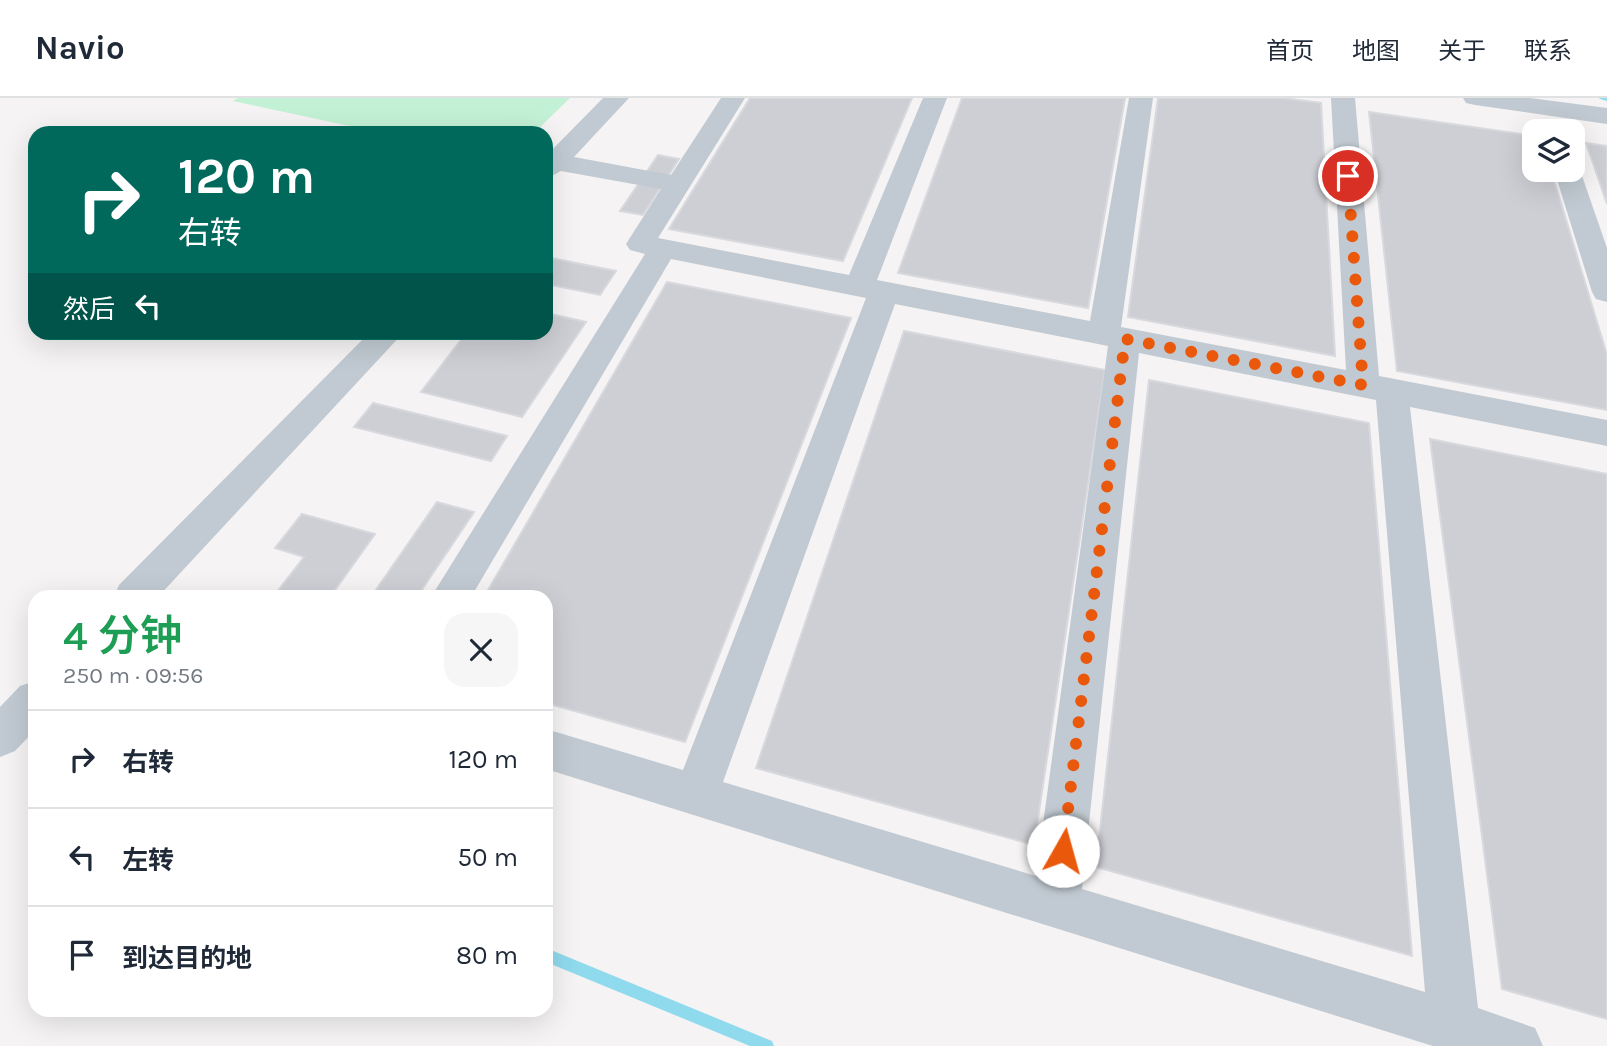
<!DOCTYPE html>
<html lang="zh">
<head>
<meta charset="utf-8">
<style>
	:root { --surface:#fff; --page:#f6f6f7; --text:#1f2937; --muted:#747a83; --line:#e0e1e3 }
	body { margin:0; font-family:Karla,"Noto Sans SC",sans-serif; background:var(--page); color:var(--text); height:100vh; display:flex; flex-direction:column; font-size:26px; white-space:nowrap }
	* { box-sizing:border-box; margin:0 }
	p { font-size:23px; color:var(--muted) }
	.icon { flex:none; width:38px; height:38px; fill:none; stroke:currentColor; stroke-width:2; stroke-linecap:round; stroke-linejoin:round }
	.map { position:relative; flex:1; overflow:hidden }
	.sheet { position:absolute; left:28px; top:492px; width:525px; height:427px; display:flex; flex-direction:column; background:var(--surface); border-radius:21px; box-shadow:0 7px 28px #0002 }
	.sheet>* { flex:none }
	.guide { position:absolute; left:28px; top:28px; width:525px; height:214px; border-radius:21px; box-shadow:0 7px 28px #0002; background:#00695c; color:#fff; overflow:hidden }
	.fabs { position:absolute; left:1522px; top:21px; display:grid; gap:14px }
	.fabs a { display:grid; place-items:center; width:63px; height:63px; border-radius:14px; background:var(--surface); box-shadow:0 7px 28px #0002; font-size:35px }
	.pin { position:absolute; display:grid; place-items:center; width:60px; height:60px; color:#fff; margin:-30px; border:4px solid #fff; border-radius:50%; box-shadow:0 2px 7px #0007 }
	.me { position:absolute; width:77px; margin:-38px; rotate:7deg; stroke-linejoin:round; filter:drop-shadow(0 0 5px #0008) }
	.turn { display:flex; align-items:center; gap:24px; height:147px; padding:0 35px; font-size:32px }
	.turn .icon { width:91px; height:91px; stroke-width:2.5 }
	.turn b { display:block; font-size:49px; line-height:60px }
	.then { display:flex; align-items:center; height:66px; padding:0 35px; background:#0003; gap:14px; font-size:26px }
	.round { display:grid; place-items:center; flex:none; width:74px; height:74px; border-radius:21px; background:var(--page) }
	.headline { display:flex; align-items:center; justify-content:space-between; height:119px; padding:0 35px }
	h1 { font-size:42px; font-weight:600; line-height:52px; color:#1e9e55 }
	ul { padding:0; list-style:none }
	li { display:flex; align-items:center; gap:21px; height:98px; padding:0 35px; border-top:2px solid var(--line) }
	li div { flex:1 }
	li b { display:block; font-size:26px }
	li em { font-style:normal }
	header { display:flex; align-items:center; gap:42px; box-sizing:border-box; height:98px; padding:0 35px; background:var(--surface); border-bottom:2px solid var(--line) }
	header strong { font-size:33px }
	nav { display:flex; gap:38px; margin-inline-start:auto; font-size:24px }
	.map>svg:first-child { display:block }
	.green { fill:#c3f1d5 }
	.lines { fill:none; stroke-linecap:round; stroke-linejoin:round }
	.stream { fill:#90daee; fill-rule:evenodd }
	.building { fill:#cdcfd5; stroke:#d7d9de; stroke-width:2 }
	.minor { fill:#c1cad2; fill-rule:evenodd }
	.route { stroke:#ea580c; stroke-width:12; stroke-dasharray:0 21.6 }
</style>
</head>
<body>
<header>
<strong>Navio</strong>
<nav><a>首页</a><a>地图</a><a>关于</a><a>联系</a></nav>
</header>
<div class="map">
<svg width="1607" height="948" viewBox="0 0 1607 948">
	<rect width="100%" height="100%" fill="#f5f3f3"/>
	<path class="green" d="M 238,0 L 570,0 L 534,35 L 382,35 L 233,3 Z"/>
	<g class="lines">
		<path class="stream" d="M 1599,0 L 1607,0 L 1607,3 L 1600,1 Z
			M 546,850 L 772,943 L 774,948 L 750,948 L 546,864 Z"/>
	</g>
	<path class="building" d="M 750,0 L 912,0 L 843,163 L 669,131 Z
		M 962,0 L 1125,0 L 1088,210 L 898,175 Z
		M 1158,0 L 1283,0 L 1321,5 L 1335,258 L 1128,219 Z
		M 1369,14 L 1535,38 L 1535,72 L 1551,72 L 1607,257 L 1607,312 L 1397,273 Z
		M 1586,45 L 1607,48 L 1607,106 Z
		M 658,57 L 679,61 L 643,117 L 620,113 Z
		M 546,159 L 616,173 L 600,197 L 546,186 Z
		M 667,184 L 851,220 L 685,644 L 546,605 L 546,499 L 484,499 Z
		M 546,215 L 586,224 L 522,319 L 421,294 L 467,234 L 546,234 Z
		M 904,233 L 1105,272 L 1034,747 L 756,670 Z
		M 1149,282 L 1369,325 L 1412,858 L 1096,769 Z
		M 373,305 L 507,338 L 491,363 L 354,329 Z
		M 1430,341 L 1607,376 L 1607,921 L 1502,891 Z
		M 437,404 L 474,414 L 417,499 L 371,499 Z
		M 302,416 L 375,436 L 330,499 L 273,499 L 304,459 L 275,450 Z"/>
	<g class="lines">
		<path class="minor" d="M 603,0 L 629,0 L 574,59 L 671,77 L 721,0 L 745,0 L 658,140 L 849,177 L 923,0 L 947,0 L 877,182 L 1090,223 L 1129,0 L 1153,0 L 1121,229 L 1346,272 L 1331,0 L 1355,0 L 1379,278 L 1607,322 L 1607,348 L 1410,309 L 1478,910 L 1535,930 L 1543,948 L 1433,948 L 546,671 L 546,631 L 683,672 L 866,200 L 671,161 L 471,499 L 431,499 L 645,156 L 630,152 L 626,146 L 661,91 L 561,73 L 546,81 L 546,58 ZM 895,206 L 1108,248 L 1036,778 L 723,684 ZM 1139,255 L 1376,302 L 1425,894 L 1082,791 Z
			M 1463,0 L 1530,0 L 1607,10 L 1607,26 L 1475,7 L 1466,5 Z
			M 1573,65 L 1580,72 L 1607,150 L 1607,204 L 1596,201 L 1592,194 L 1554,72 L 1573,72 Z
			M 370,234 L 404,234 L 158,499 L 114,499 L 119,487 Z
			M 35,583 L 35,632 L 15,653 L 0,659 L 0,609 L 20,588 Z"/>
	</g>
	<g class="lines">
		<path class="route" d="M 1063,753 L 1125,241 L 1363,287 L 1348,78"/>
	</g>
</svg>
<div class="fabs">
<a><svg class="icon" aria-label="layers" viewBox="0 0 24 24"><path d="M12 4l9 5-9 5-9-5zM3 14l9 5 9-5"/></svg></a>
</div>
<div class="pin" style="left:1348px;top:78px;background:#d93025"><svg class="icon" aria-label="arrive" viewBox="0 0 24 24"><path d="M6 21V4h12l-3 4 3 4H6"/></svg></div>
<svg class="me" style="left:1063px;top:753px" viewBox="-20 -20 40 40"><circle r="19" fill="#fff"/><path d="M0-13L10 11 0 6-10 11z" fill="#ea580c"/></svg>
<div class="guide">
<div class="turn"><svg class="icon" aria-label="right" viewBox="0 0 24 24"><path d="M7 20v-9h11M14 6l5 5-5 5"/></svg><div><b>120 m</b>右转</div></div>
<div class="then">然后<svg class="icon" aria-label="left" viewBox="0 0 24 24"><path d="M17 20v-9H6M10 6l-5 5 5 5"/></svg></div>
</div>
<section class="sheet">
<div class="headline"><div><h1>4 分钟</h1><p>250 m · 09:56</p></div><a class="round"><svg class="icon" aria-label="close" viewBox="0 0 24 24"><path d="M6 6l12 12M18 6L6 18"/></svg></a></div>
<ul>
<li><svg class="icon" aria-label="right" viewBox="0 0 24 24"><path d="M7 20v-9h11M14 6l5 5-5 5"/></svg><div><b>右转</b></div><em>120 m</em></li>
<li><svg class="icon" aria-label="left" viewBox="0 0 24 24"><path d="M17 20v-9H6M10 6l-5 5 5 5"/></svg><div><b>左转</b></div><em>50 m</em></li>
<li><svg class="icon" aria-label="arrive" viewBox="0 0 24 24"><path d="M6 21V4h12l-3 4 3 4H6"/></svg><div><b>到达目的地</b></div><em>80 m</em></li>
</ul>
</section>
</div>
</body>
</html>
